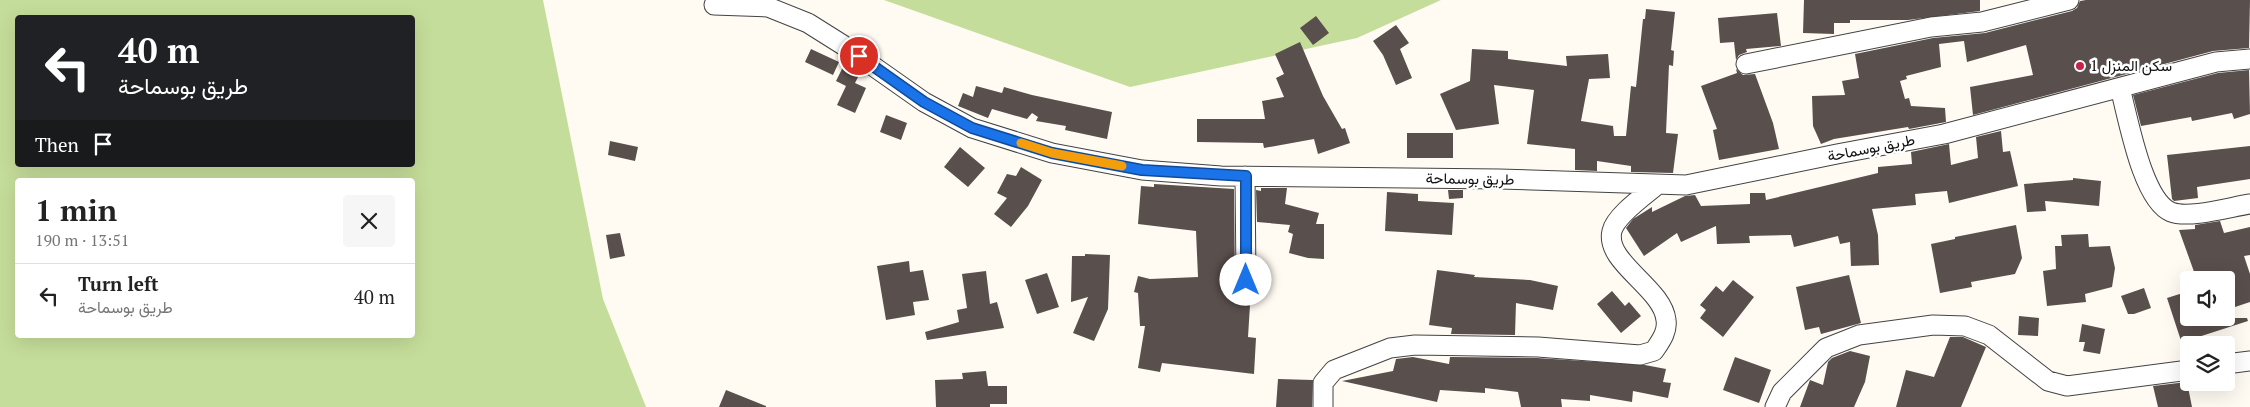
<!DOCTYPE html>
<html lang="en">
<head>
<meta charset="utf-8">
<style>
	:root { --surface:#fff; --page:#f6f6f6; --text:#222; --muted:#767676; --line:#e0e0e0 }
	body { margin:0; font-family:"PT Serif",Vazirmatn,serif; background:var(--page); color:var(--text); height:100vh; display:flex; flex-direction:column; font-size:19px; white-space:nowrap }
	* { box-sizing:border-box; margin:0 }
	p { font-size:16px; color:var(--muted) }
	.icon { flex:none; width:28px; height:28px; fill:none; stroke:currentColor; stroke-width:2; stroke-linecap:round; stroke-linejoin:round }
	.map { position:relative; flex:1; overflow:hidden }
	.sheet { position:absolute; left:15px; top:178px; width:400px; height:160px; display:flex; flex-direction:column; background:var(--surface); border-radius:5px; box-shadow:0 5px 20px #0002 }
	.sheet>* { flex:none }
	.guide { position:absolute; left:15px; top:15px; width:400px; height:152px; border-radius:5px; box-shadow:0 5px 20px #0002; background:#202124; color:#fff; overflow:hidden }
	.controls { position:absolute; left:2180px; top:271px; display:grid; gap:10px }
	.controls a { display:grid; place-items:center; width:55px; height:55px; border-radius:5px; background:var(--surface); box-shadow:0 5px 20px #0002; font-size:25px }
	.pin { position:absolute; display:grid; place-items:center; width:42px; height:42px; color:#fff; margin:-21px; border:2px solid #fff; border-radius:50%; box-shadow:0 1px 5px #0007 }
	.me { position:absolute; width:55px; margin:-28px; rotate:0deg; stroke-linejoin:round; filter:drop-shadow(0 0 4px #0008) }
	.turn { display:flex; align-items:center; gap:18px; height:105px; padding:0 20px; font-size:22px }
	.turn .icon { width:65px; height:65px; stroke-width:2.5 }
	.turn b { display:block; font-size:35px; line-height:42px }
	.then { display:flex; align-items:center; height:48px; padding:0 20px; background:#0003; gap:10px; font-size:19px }
	.round { display:grid; place-items:center; flex:none; width:52px; height:52px; border-radius:5px; background:var(--page) }
	.overview { display:flex; align-items:center; justify-content:space-between; height:85px; padding:0 20px }
	h1 { font-size:30px; font-weight:700; line-height:38px }
	ul { padding:0; list-style:none }
	li { display:flex; align-items:center; gap:15px; height:65px; padding:0 20px; border-top:1px solid var(--line) }
	li div { flex:1 }
	li b { display:block; font-size:19px }
	li em { font-style:normal }
	.map>svg:first-child { display:block }
	.forest { fill:#c5dd9a; fill-rule:evenodd }
	.building { fill:#594f4c }
	.lines { fill:none; stroke-linecap:round; stroke-linejoin:round }
	.street-casing { stroke:#434343; stroke-width:21 }
	.street { stroke:#fff; stroke-width:19 }
	.route-casing { stroke:#114b97; stroke-width:12 }
	.route { stroke:#1a73e8; stroke-width:9 }
	.slow { stroke:#f59e0b; stroke-width:9 }
	.poi-dot { fill:#c62349; stroke:#fff; stroke-width:2 }
	.labels { text-anchor:middle; stroke-width:5; stroke-linejoin:round; paint-order:stroke }
	.poi-label { font-size:15px; fill:#101010; stroke:#fff; text-anchor:start }
	.street-label { font-size:15px; fill:#101010; stroke:#fff }
</style>
</head>
<body>
<div class="map">
<svg width="2250" height="407" viewBox="0 0 2250 407">
	<rect width="100%" height="100%" fill="#fffbf3"/>
	<path class="forest" d="M 0,0 L 543,0 L 603,299 L 646,407 L 0,407 ZM 18,18 L 412,18 L 412,165 L 18,165 ZM 18,180 L 412,180 L 412,335 L 18,335 Z
		M 884,0 L 1441,0 L 1357,38 L 1130,87 Z"/>
	<path class="building" d="M 1804,0 L 1980,0 L 1980,11 L 1908,20 L 1850,20 L 1850,23 L 1834,23 L 1834,34 L 1803,33 Z
		M 2086,0 L 2250,0 L 2249,48 L 2213,51 L 1973,115 L 1970,87 L 2033,75 L 2026,45 L 1967,62 L 1964,41 L 1939,44 L 1941,67 L 1906,76 L 1907,79 L 1900,81 L 1905,99 L 1909,98 L 1911,106 L 1945,108 L 1946,122 L 1909,129 L 1908,127 L 1834,139 L 1821,144 L 1813,126 L 1812,96 L 1845,95 L 1842,81 L 1859,78 L 1855,54 L 1933,38 L 1985,33 L 2072,11 L 2077,8 L 2080,1 Z
		M 1646,9 L 1675,12 L 1671,50 L 1674,51 L 1673,66 L 1669,65 L 1666,133 L 1678,134 L 1673,173 L 1631,172 L 1631,166 L 1597,161 L 1597,171 L 1575,170 L 1575,149 L 1527,144 L 1534,90 L 1494,85 L 1499,124 L 1456,130 L 1440,94 L 1470,81 L 1472,49 L 1508,51 L 1508,59 L 1567,66 L 1566,56 L 1608,54 L 1610,78 L 1589,79 L 1581,121 L 1613,126 L 1614,136 L 1626,136 L 1631,86 L 1636,87 L 1643,19 L 1645,19 Z
		M 1777,13 L 1781,46 L 1746,49 L 1747,52 L 1739,55 L 1736,60 L 1734,42 L 1720,43 L 1718,18 Z
		M 1316,16 L 1329,33 L 1313,45 L 1300,28 Z
		M 1396,25 L 1409,43 L 1400,49 L 1412,78 L 1396,85 L 1383,55 L 1373,41 Z
		M 1300,42 L 1323,96 L 1342,129 L 1345,128 L 1350,143 L 1318,154 L 1314,139 L 1264,148 L 1263,143 L 1197,142 L 1197,119 L 1265,119 L 1262,101 L 1284,97 L 1276,78 L 1284,74 L 1275,54 Z
		M 811,49 L 839,62 L 833,75 L 805,62 Z
		M 844,65 L 860,73 L 855,83 L 866,88 L 855,113 L 837,105 L 846,86 L 836,81 Z
		M 1736,69 L 1743,75 L 1755,74 L 1773,123 L 1779,149 L 1719,160 L 1713,130 L 1717,129 L 1701,86 L 1737,73 Z
		M 2249,70 L 2250,114 L 2234,119 L 2232,113 L 2192,121 L 2191,117 L 2141,126 L 2133,95 L 2218,73 Z
		M 976,86 L 1002,93 L 1004,87 L 1032,95 L 1112,112 L 1107,139 L 1065,130 L 1066,126 L 1036,121 L 1038,117 L 1032,113 L 1027,119 L 992,109 L 988,118 L 958,106 L 963,93 L 973,97 Z
		M 886,115 L 907,123 L 901,140 L 880,132 Z
		M 2001,131 L 2003,152 L 2010,151 L 2018,186 L 1949,203 L 1947,191 L 1915,194 L 1916,205 L 1872,209 L 1878,235 L 1879,265 L 1851,266 L 1850,242 L 1840,244 L 1838,236 L 1794,247 L 1791,235 L 1749,236 L 1750,243 L 1717,244 L 1716,226 L 1681,242 L 1677,233 L 1644,256 L 1626,228 L 1633,219 L 1652,207 L 1652,212 L 1685,196 L 1695,195 L 1701,206 L 1750,204 L 1750,193 L 1765,193 L 1766,200 L 1878,173 L 1878,167 L 1912,164 L 1911,152 L 1949,144 L 1951,165 L 1978,158 L 1976,137 Z
		M 1407,133 L 1453,133 L 1453,158 L 1407,158 Z
		M 610,141 L 638,147 L 635,161 L 608,155 Z
		M 2250,146 L 2250,179 L 2197,187 L 2198,198 L 2174,201 L 2172,199 L 2167,155 Z
		M 960,147 L 985,168 L 968,187 L 944,167 Z
		M 1021,167 L 1042,180 L 1028,206 L 1011,227 L 994,214 L 1007,198 L 997,193 L 1007,174 L 1016,176 Z
		M 2073,178 L 2101,181 L 2099,206 L 2045,201 L 2046,211 L 2027,212 L 2024,184 L 2073,180 Z
		M 1154,184 L 1234,189 L 1235,279 L 1240,288 L 1251,289 L 1248,337 L 1256,338 L 1254,374 L 1162,363 L 1160,372 L 1138,368 L 1145,326 L 1140,326 L 1138,293 L 1134,292 L 1138,276 L 1150,279 L 1198,277 L 1196,231 L 1138,224 L 1141,186 L 1154,187 Z
		M 1261,188 L 1287,188 L 1285,204 L 1319,213 L 1316,224 L 1324,224 L 1324,259 L 1308,258 L 1289,253 L 1293,234 L 1288,232 L 1290,225 L 1257,222 L 1256,190 L 1261,191 Z
		M 1448,190 L 1463,190 L 1463,198 L 1449,199 Z
		M 1387,192 L 1418,194 L 1418,201 L 1454,203 L 1452,235 L 1385,231 Z
		M 2220,221 L 2224,233 L 2250,227 L 2250,255 L 2244,256 L 2250,274 L 2250,302 L 2226,310 L 2226,280 L 2197,280 L 2179,230 L 2195,229 L 2195,225 Z
		M 2016,225 L 2022,258 L 2015,274 L 1971,282 L 1972,287 L 1940,293 L 1931,244 L 1955,239 L 1955,237 Z
		M 620,233 L 625,256 L 610,259 L 606,235 Z
		M 2088,234 L 2089,247 L 2110,246 L 2115,268 L 2112,287 L 2085,294 L 2086,302 L 2047,306 L 2043,271 L 2056,269 L 2055,246 L 2062,246 L 2061,235 Z
		M 1085,254 L 1110,255 L 1108,309 L 1094,341 L 1073,333 L 1088,297 L 1071,302 L 1072,256 L 1085,256 Z
		M 909,261 L 910,272 L 923,270 L 929,300 L 913,302 L 915,315 L 886,320 L 877,266 Z
		M 1437,270 L 1475,275 L 1474,277 L 1530,280 L 1558,286 L 1553,310 L 1516,303 L 1515,335 L 1451,334 L 1452,328 L 1429,325 Z
		M 986,271 L 990,304 L 997,302 L 1004,328 L 927,340 L 925,332 L 959,322 L 957,310 L 967,308 L 962,274 Z
		M 1047,273 L 1059,307 L 1037,314 L 1025,280 Z
		M 1849,275 L 1861,323 L 1821,334 L 1819,327 L 1805,330 L 1796,287 Z
		M 1733,280 L 1754,297 L 1723,337 L 1700,318 L 1706,310 L 1700,305 L 1716,286 L 1723,292 Z
		M 2144,288 L 2151,308 L 2134,314 L 2128,314 L 2121,296 Z
		M 1612,291 L 1625,306 L 1629,302 L 1641,316 L 1621,333 L 1597,304 Z
		M 2186,292 L 2189,299 L 2189,318 L 2247,318 L 2248,321 L 2189,340 L 2189,355 L 2186,356 L 2167,298 Z
		M 2019,316 L 2039,318 L 2038,336 L 2018,335 Z
		M 2082,324 L 2105,329 L 2100,354 L 2083,351 L 2085,342 L 2079,342 Z
		M 1950,337 L 1963,337 L 1986,347 L 1961,407 L 1896,407 L 1906,370 L 1934,377 Z
		M 1850,351 L 1870,356 L 1865,382 L 1854,407 L 1800,407 L 1810,380 L 1823,385 L 1828,362 L 1832,358 Z
		M 1413,357 L 1449,364 L 1450,357 L 1537,358 L 1645,365 L 1666,369 L 1663,382 L 1671,383 L 1668,398 L 1633,391 L 1632,402 L 1590,395 L 1590,401 L 1561,399 L 1562,407 L 1521,407 L 1518,392 L 1485,388 L 1485,393 L 1440,390 L 1437,402 L 1342,381 L 1393,371 L 1396,359 Z
		M 1735,357 L 1771,370 L 1759,403 L 1723,390 Z
		M 986,371 L 988,386 L 1007,386 L 1007,404 L 990,404 L 990,407 L 936,407 L 935,380 L 963,379 L 962,373 Z
		M 1278,379 L 1313,380 L 1312,407 L 1276,407 Z
		M 2187,382 L 2192,407 L 2158,407 L 2153,386 Z
		M 726,390 L 766,406 L 766,407 L 719,407 Z"/>
	<g class="lines">
		<g class="street-casing">
			<path id="street" d="M 714,5 L 768,7 L 808,23 L 843,45 L 924,102 L 972,128 L 1052,153 L 1142,170 L 1221,176 L 1499,179 L 1686,185 L 1837,154 L 1944,134 L 2216,62 L 2250,59
				M 1746,64 L 1931,27 L 1982,22 L 2069,0
				M 2120,88 C 2128,117 2142,200 2171,212 C 2189,219 2230,207 2250,204
				M 1245,176 L 1246,279
				M 2226,364 L 2250,361
				M 1323,407 L 1323,383 L 1334,370 L 1390,348 L 1415,345 L 1538,347 L 1640,355 L 1654,351 C 1660,342 1668,332 1666,320 C 1663,288 1604,262 1612,231 C 1616,215 1644,196 1657,185
				M 1775,407 L 1782,392 L 1826,348 L 1859,335 L 1933,325 L 1965,326 L 1989,335 L 2048,381 L 2067,386 L 2189,370"/>
		</g>
		<use href="#street" class="street"/>
	</g>
	<g class="lines">
		<g class="route-casing">
			<path id="route" d="M 859,56 L 924,102 L 972,128 L 1052,153 L 1142,170 L 1246,176 L 1246,280"/>
		</g>
		<use href="#route" class="route"/>
		<path class="slow" d="M 1021,143 L 1052,153 L 1122,166"/>
	</g>
	<circle class="poi-dot" cx="2080" cy="66" r="5"/>
	<g class="labels">
		<g class="poi-label">
			<text x="2090" y="71">سكن المنزل 1</text>
		</g>
		<g class="street-label">
			<text transform="translate(1871 148) rotate(-11)" y="5">طريق بوسماحة</text>
			<text transform="translate(1470 179) rotate(1)" y="5">طريق بوسماحة</text>
		</g>
	</g>
</svg>
<div class="controls">
<a><svg class="icon" aria-label="sound" viewBox="0 0 24 24"><path d="M4 9h4l5-4v14l-5-4H4zM17 9q2 3 0 6"/></svg></a>
<a><svg class="icon" aria-label="layers" viewBox="0 0 24 24"><path d="M12 4l9 5-9 5-9-5zM3 14l9 5 9-5"/></svg></a>
</div>
<div class="pin" style="left:859px;top:56px;background:#d93025"><svg class="icon" aria-label="arrive" viewBox="0 0 24 24"><path d="M6 21V4h12l-3 4 3 4H6"/></svg></div>
<svg class="me" style="left:1246px;top:280px" viewBox="-20 -20 40 40"><circle r="19" fill="#fff"/><path d="M0-13L10 11 0 6-10 11z" fill="#1a73e8"/></svg>
<div class="guide">
<div class="turn"><svg class="icon" aria-label="left" viewBox="0 0 24 24"><path d="M17 20v-9H6M10 6l-5 5 5 5"/></svg><div><b>40 m</b>طريق بوسماحة</div></div>
<div class="then">Then<svg class="icon" aria-label="arrive" viewBox="0 0 24 24"><path d="M6 21V4h12l-3 4 3 4H6"/></svg></div>
</div>
<section class="sheet">
<div class="overview"><div><h1>1 min</h1><p>190 m · 13:51</p></div><a class="round"><svg class="icon" aria-label="close" viewBox="0 0 24 24"><path d="M6 6l12 12M18 6L6 18"/></svg></a></div>
<ul>
<li><svg class="icon" aria-label="left" viewBox="0 0 24 24"><path d="M17 20v-9H6M10 6l-5 5 5 5"/></svg><div><b>Turn left</b><p>طريق بوسماحة</p></div><em>40 m</em></li>
</ul>
</section>
</div>
</body>
</html>
